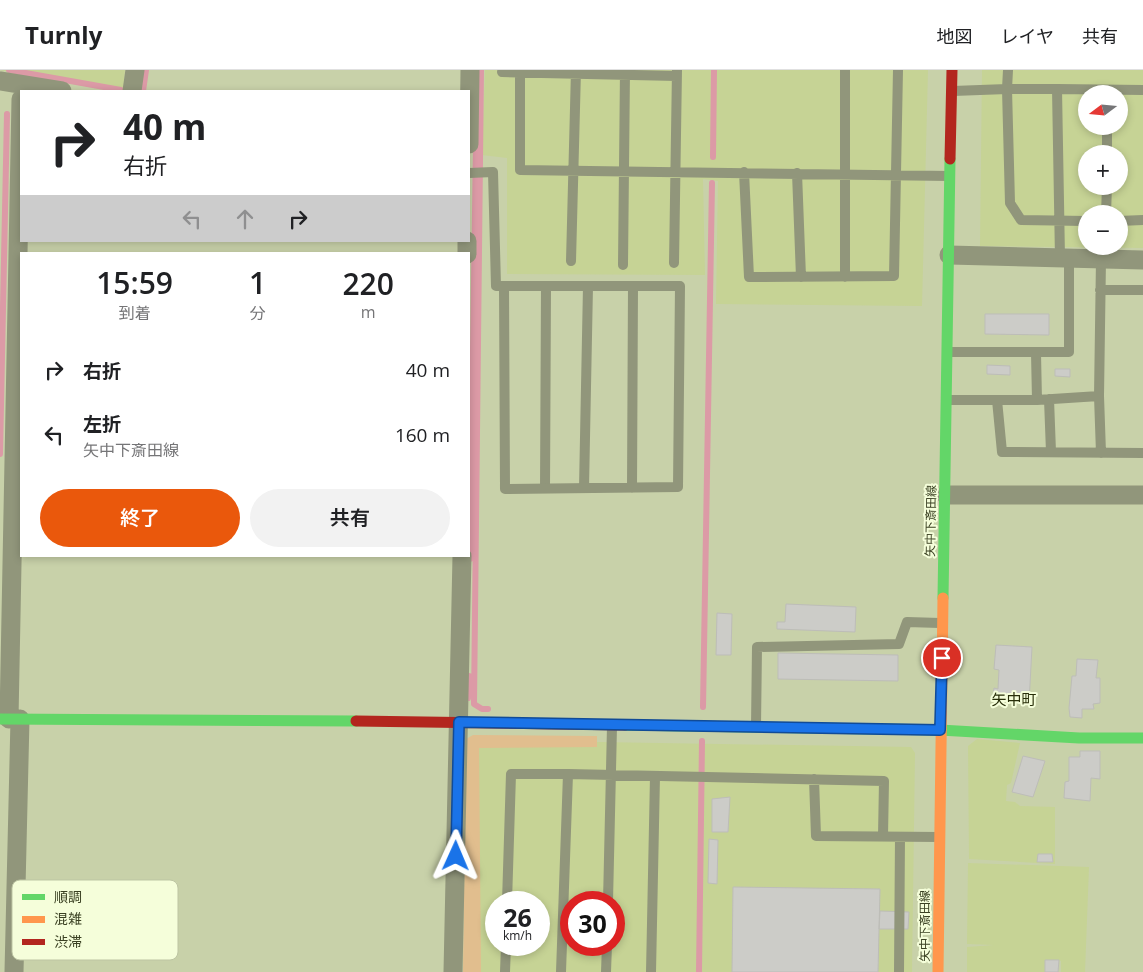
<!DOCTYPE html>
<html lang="ja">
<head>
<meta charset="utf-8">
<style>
	:root { --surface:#fff; --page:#f2f2f2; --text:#202124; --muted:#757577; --line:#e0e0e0; --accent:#ea580c }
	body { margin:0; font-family:"Open Sans","Noto Sans JP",sans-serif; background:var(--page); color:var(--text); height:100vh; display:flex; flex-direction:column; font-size:19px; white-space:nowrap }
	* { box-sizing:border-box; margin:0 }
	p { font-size:16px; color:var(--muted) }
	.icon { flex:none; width:28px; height:28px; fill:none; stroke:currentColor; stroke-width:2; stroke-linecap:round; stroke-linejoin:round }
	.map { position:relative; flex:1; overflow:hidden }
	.panel { position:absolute; left:20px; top:182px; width:450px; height:305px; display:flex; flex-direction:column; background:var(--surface); border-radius:0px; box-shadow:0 2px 8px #0003 }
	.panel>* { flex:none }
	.guide { position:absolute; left:20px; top:20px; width:450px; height:152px; border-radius:0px; box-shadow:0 2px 8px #0003; background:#fff; color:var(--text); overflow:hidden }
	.needle { width:32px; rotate:254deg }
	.controls { position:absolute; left:1078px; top:15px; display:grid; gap:10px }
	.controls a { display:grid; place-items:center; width:50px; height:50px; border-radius:50%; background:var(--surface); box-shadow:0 2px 8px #0003; font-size:25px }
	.speed { position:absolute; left:485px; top:821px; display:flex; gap:10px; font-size:25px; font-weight:700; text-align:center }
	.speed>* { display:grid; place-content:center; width:65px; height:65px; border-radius:50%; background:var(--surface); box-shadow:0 2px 8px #0003; line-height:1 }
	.speed small { font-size:12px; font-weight:400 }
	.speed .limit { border:8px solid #d22; background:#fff; color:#111 }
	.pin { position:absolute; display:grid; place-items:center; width:42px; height:42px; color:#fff; margin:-21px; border:2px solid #fff; border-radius:50%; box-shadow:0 1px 5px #0007 }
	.me { position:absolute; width:55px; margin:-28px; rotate:1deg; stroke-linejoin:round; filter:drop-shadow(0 0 4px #0008) }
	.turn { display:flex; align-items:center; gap:18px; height:105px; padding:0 20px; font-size:22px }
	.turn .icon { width:65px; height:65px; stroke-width:2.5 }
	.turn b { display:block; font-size:35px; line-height:42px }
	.lanes { display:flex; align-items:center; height:48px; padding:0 20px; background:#0003; justify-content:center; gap:25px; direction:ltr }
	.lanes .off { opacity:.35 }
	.eta { display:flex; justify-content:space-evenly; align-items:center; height:85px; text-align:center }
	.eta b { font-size:30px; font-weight:600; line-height:35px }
	.cta { display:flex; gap:10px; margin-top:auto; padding:10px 20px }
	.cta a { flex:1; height:58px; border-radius:30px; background:var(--accent); color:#fff; font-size:20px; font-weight:600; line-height:58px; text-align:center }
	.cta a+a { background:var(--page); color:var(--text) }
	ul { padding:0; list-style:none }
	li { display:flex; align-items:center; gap:15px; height:65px; padding:0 20px }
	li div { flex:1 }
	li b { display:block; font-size:19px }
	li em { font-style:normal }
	header { display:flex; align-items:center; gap:30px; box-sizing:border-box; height:70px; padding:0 25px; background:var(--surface); border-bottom:1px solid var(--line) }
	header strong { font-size:24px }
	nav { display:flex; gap:28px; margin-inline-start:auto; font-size:18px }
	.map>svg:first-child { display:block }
	.built { fill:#c6d395; fill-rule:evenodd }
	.green { fill:#e1be8e }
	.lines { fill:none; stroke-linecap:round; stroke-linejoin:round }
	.stream { stroke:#dc9aa6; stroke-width:6 }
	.building { fill:#ccccc8; stroke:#bdbdb8 }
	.lane { stroke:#91967b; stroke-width:10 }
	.street { stroke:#91967b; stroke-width:19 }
	.fast { stroke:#63d668; stroke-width:11 }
	.slow { stroke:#ff974d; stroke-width:11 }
	.jam { stroke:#b3261e; stroke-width:11 }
	.route-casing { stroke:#114b97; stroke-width:12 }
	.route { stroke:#1a73e8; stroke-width:9 }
	.labels { text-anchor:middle; stroke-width:4; stroke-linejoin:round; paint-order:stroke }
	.street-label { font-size:12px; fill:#3a4022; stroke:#f5feda }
	.quarter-label { font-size:15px; fill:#282e09; stroke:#f5feda }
	.key { fill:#f5feda; stroke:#bdc5a3; stroke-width:1 }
	.key-label { font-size:14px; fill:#3a4022 }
</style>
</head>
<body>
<header>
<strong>Turnly</strong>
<nav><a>地図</a><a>レイヤ</a><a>共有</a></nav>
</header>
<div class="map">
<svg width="1143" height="902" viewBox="0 0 1143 902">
	<rect width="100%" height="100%" fill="#c8d1a9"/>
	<path class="built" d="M 0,0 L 125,0 L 123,21 L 109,21 Z
		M 485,0 L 928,0 L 922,236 L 716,234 L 718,111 L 703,109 L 705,205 L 507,204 L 507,88 L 482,85 Z
		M 982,0 L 1143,0 L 1143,178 L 980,176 ZM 1086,24 L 1119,24 L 1119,56 L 1086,56 ZM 1086,84 L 1119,84 L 1119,116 L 1086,116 ZM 1086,144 L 1119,144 L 1119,176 L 1086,176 Z
		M 977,669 L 1020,673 L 1011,713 L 1007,715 L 1006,731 L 1015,732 L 1020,736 L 1055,737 L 1055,794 L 969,789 L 968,676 Z
		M 472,670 L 911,677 L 915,683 L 912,902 L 463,902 ZM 496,832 L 539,832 L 539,875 L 496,875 ZM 571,832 L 614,832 L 614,875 L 571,875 Z
		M 968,793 L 1089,797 L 1085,902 L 1061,902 L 1061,891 L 1059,890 L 1058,902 L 967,902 L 967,877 L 994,875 L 967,874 Z"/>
	<path class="green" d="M 473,665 L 597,666 L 597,677 L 479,678 L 481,902 L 463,902 L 466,669 Z"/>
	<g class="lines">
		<path class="stream" d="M 9,0 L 121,20
			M 481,0 L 474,634 L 482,639 L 488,639
			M 143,21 L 146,0
			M 713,87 L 714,0
			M 0,384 L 7,44
			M 470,489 L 476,74
			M 468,628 L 469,606
			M 703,637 L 712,113
			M 699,902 L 702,671"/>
	</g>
	<path class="building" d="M 985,244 L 1049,244 L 1049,265 L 985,264 Z
		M 987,295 L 1010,296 L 1010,305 L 987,304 Z
		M 1055,299 L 1070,299 L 1070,307 L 1055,306 Z
		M 786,534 L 856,537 L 855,562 L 777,559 L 777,552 L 785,552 Z
		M 717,543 L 732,544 L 731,585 L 716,585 Z
		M 996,575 L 1032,577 L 1029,633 L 993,630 L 994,618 L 998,619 L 999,600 L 994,599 Z
		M 778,583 L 898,585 L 898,611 L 778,609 Z
		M 1077,589 L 1098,590 L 1096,608 L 1100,608 L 1100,633 L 1093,634 L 1094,639 L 1082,639 L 1082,648 L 1070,647 L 1069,638 L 1072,606 L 1076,606 Z
		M 1080,681 L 1100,681 L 1100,709 L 1091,708 L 1090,731 L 1064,728 L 1065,712 L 1069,711 L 1069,687 L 1080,687 Z
		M 1023,686 L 1045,691 L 1033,727 L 1012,722 Z
		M 730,727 L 728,762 L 712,762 L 712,729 Z
		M 709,769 L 718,770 L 717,814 L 708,813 Z
		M 1038,784 L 1052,784 L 1053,792 L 1037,792 Z
		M 733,817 L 880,819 L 878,902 L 732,902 Z
		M 880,841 L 909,842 L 908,859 L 879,859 Z
		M 1045,890 L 1059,890 L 1058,902 L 1045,902 Z"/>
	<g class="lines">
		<path class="lane" d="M 520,0 L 520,100 L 949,106
			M 502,2 L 677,6
			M 1057,19 L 1143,20
			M 953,21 L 1007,19 L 1008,0
			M 1107,84 L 1107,56
			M 744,102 L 749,207 L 894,206 L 898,0
			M 469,103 L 493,102 L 496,216 L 680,216 L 678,417 L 505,419 L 504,216
			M 797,103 L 801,207
			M 1106,144 L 1107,116
			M 1119,151 L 1143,150
			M 1060,188 L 1057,19 L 1007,19 L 1010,133 L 1021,150 L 1086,151
			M 571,191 L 576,0
			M 674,193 L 677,0
			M 623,195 L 625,0
			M 845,207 L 845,0
			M 1100,220 L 1143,220
			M 949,282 L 1069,282 L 1069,188
			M 1099,326 L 1101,383
			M 1049,329 L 1051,382
			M 947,330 L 1037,330 L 1036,283
			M 997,330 L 1002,382 L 1143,383
			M 1037,330 L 1099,326 L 1101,189
			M 584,418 L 588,216
			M 632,418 L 633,216
			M 545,419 L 546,216
			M 756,656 L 757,577 L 899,574 L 907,552 L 940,553
			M 568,704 L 884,711 L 883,766
			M 814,709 L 816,766 L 939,767
			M 507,832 L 511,704 L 568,704 L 561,902
			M 608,832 L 612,656
			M 505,902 L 506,875
			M 606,902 L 607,875
			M 651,902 L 655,706
			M 899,902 L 900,767"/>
		<path class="street" d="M 0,11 L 62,21
			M 132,21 L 135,0
			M 469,74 L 470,0
			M 467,184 L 467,171
			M 949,185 L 1143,190
			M 946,425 L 1143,425
			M 9,649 L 21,29
			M 14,902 L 20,649
			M 453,902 L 462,486"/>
		<path class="fast" d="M 943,528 L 950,89
			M 0,649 L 356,651
			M 625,655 L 940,660 L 1079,668 L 1143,668"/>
		<path class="slow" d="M 938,902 L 943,528"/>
		<path class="jam" d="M 950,89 L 952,0
			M 356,651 L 625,655"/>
	</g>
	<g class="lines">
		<g class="route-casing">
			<path id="route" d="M 456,786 L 459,652 L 940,660 L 942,588"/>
		</g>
		<use href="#route" class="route"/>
	</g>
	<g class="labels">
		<g class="street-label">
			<text transform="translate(931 451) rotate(-89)" y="4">矢中下斎田線</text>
			<text transform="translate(925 856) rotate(-90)" y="4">矢中下斎田線</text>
		</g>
		<g class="quarter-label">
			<text x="1014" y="635">矢中町</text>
		</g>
	</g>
	<rect x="12" y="810" width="166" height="80" rx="8" class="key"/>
	<rect x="22" y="824" width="23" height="6" fill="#63d668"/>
	<rect x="22" y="846" width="23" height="7" fill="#ff974d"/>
	<rect x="22" y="869" width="23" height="6" fill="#b3261e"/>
	<g class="key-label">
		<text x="54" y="832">順調</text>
		<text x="54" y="854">混雑</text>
		<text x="54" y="877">渋滞</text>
	</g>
</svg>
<div class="controls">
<a><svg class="needle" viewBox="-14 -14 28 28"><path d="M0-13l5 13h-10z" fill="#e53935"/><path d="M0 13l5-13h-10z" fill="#757577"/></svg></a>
<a>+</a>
<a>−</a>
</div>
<div class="speed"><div>26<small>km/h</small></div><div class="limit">30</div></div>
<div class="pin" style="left:942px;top:588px;background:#d93025"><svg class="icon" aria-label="arrive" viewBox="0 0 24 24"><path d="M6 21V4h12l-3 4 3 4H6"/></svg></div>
<svg class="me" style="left:456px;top:786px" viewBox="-20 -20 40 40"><path d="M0-17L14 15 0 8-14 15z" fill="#1a73e8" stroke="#fff" stroke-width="4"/></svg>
<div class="guide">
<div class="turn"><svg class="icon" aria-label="right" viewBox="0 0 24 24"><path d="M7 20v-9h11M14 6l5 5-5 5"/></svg><div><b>40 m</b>右折</div></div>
<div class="lanes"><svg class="icon off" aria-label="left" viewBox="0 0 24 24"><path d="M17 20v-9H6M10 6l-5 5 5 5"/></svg><svg class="icon off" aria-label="ahead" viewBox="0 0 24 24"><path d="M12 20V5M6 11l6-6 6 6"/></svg><svg class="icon" aria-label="right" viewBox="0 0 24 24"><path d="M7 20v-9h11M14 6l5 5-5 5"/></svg></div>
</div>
<section class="panel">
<div class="eta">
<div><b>15:59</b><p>到着</p></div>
<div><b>1</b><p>分</p></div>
<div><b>220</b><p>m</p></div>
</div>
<ul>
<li><svg class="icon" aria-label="right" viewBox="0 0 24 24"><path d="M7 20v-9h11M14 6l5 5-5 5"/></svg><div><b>右折</b></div><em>40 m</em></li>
<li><svg class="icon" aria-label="left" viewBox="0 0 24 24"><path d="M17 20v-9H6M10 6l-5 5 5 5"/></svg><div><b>左折</b><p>矢中下斎田線</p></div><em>160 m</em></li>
</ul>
<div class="cta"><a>終了</a><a>共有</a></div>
</section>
</div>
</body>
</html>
